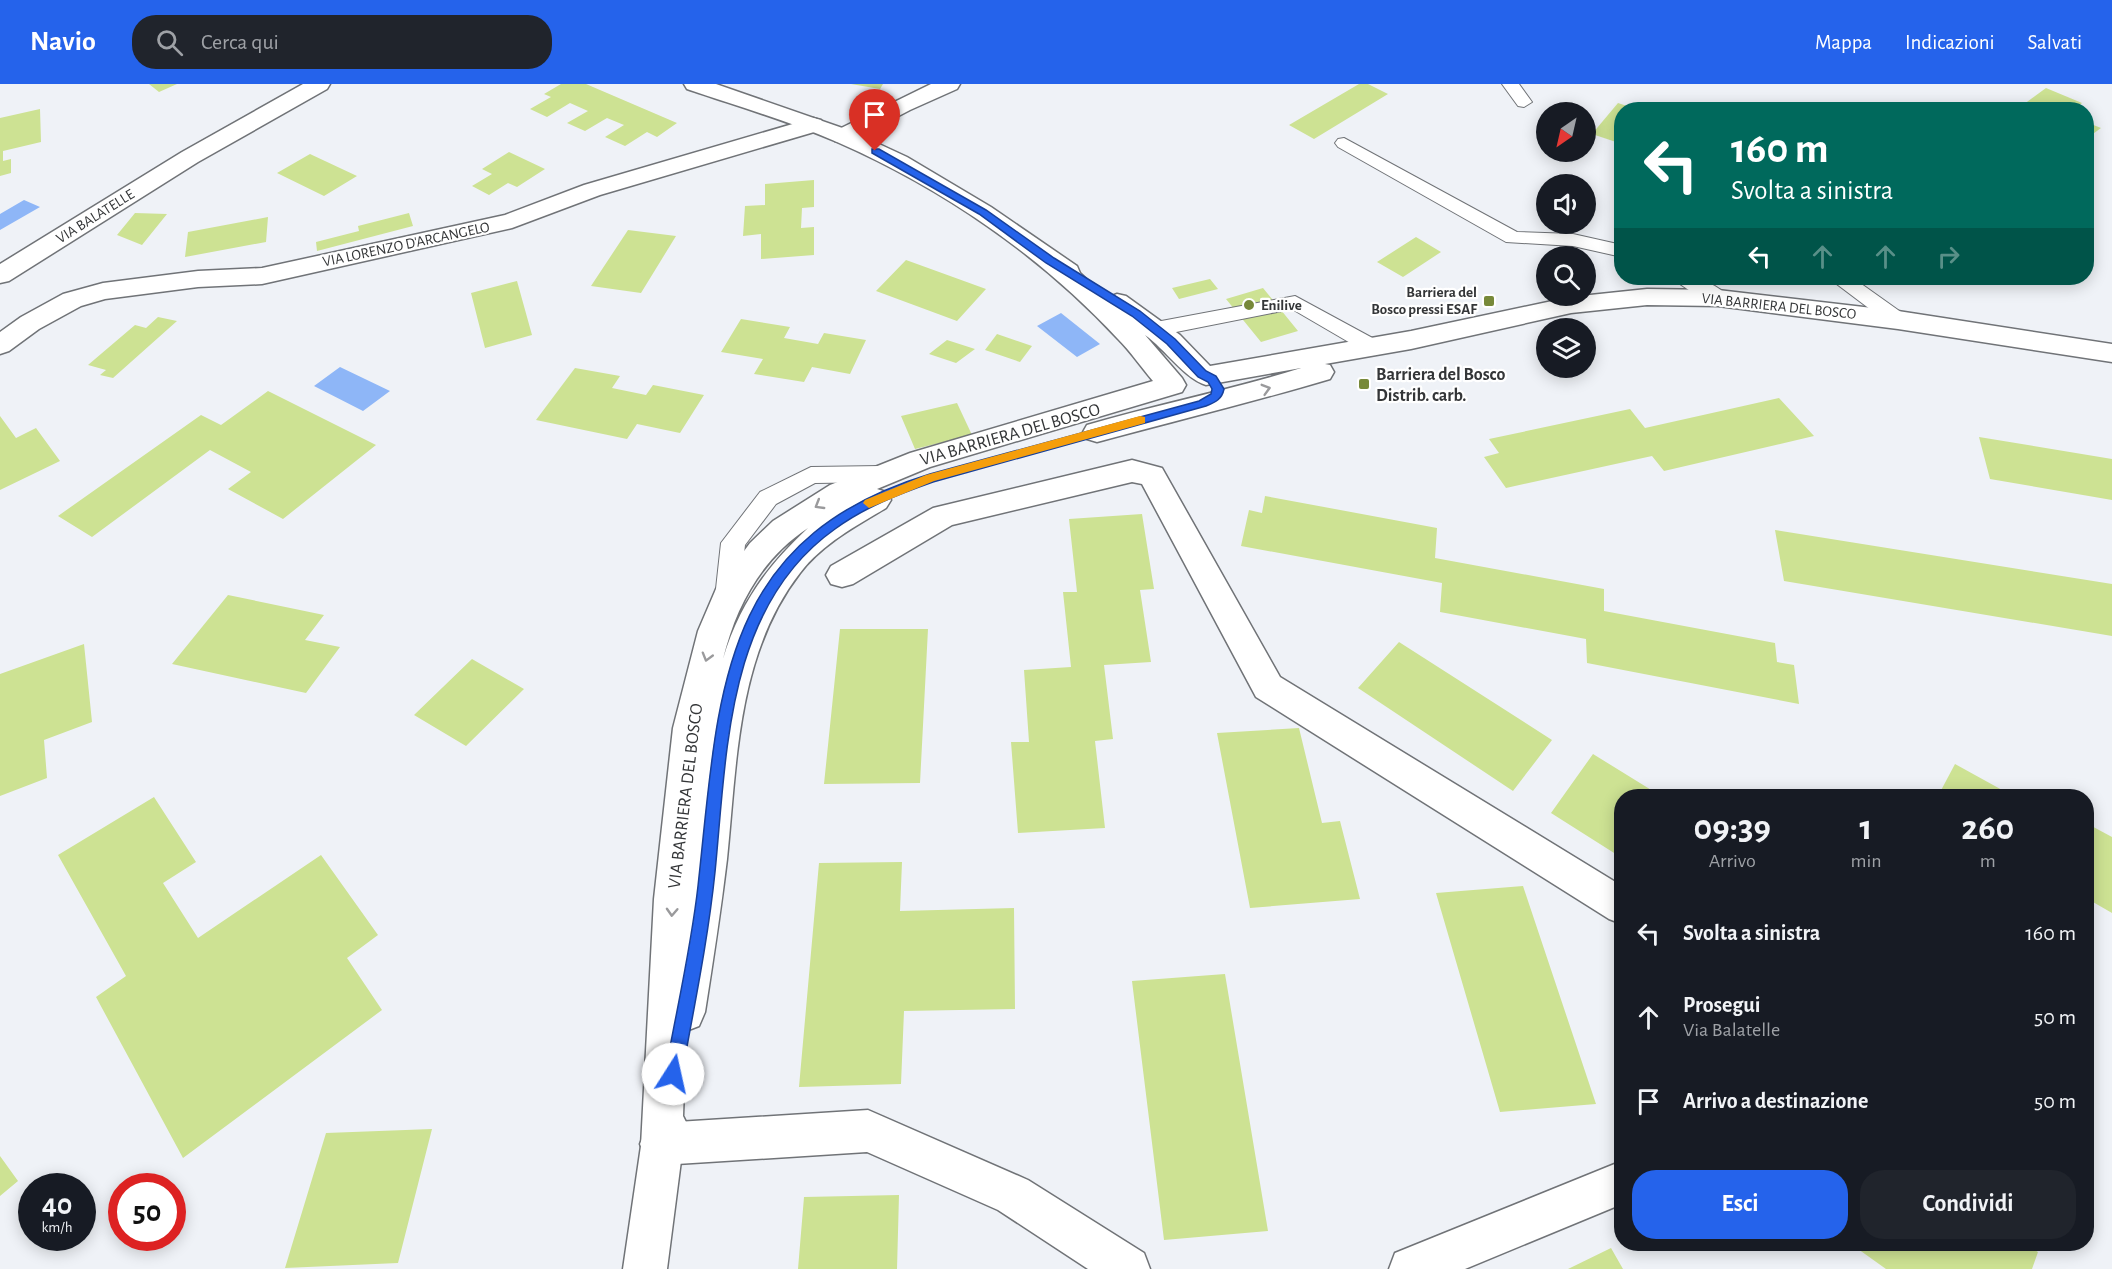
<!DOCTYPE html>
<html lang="it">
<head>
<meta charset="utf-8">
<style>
	:root { --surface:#171b24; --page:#20242c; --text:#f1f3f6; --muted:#9ea1a6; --accent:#2563eb }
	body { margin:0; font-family:"Alegreya Sans",sans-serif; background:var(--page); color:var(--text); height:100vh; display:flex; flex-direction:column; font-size:22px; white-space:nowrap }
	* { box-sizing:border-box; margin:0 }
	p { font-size:20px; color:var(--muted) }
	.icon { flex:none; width:33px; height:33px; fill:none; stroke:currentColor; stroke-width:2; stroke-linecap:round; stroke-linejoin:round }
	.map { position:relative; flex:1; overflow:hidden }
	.panel { position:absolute; left:1614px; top:705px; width:480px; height:462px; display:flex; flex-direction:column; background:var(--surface); border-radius:24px; box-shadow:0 3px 15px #0003 }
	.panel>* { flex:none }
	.top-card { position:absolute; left:1614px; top:18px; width:480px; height:183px; border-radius:24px; box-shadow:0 3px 15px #0003; background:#00695c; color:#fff; overflow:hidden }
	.needle { width:39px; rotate:214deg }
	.tools { position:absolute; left:1536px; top:18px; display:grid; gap:12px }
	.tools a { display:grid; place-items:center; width:60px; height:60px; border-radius:50%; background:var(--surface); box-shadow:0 3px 15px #0003; font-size:30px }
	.speed { position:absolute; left:18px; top:1089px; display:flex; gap:12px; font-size:30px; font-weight:700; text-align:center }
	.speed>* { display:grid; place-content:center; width:78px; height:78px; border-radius:50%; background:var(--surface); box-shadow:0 3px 15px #0003; line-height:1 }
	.speed small { font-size:15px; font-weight:400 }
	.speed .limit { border:9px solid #d22; background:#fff; color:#111 }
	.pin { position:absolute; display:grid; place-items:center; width:51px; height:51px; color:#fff; margin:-62px -26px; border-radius:50% 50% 50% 0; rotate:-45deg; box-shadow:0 0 6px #0007 }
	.pin .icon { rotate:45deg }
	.me { position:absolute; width:66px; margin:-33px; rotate:10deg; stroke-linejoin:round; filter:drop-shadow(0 0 4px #0008) }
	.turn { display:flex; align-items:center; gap:21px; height:126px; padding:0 18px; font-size:27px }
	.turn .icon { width:78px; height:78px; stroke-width:2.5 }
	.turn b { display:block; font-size:42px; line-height:51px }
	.lanes { display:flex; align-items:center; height:57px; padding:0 18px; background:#0003; justify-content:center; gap:30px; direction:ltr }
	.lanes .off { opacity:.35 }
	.eta { display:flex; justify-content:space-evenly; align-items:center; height:102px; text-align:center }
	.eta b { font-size:36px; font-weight:600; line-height:42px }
	.primary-button { display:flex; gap:12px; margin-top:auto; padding:12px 18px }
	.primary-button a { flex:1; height:69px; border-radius:24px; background:var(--accent); color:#fff; font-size:24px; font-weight:600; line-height:69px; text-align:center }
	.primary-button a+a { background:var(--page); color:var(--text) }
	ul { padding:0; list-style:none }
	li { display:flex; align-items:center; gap:18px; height:84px; padding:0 18px }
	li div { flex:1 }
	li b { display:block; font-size:22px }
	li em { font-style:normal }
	header { display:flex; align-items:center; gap:36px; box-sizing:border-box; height:84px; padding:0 30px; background:var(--accent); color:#fff }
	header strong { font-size:28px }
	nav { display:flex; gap:33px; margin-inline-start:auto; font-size:21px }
	.search { width:420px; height:54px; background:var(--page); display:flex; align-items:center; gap:15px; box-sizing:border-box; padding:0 21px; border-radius:24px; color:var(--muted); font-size:22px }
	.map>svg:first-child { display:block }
	.water { fill:#8eb6f7 }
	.building { fill:#cde293 }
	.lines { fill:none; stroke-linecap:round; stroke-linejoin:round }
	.lane-casing { stroke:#707377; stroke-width:2 }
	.street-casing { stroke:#707377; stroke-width:3 }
	.secondary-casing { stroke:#707377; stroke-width:3 }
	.lane { fill:#fff; fill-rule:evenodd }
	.street { fill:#fff; fill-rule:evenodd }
	.secondary { fill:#fff; fill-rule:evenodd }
	.oneway { stroke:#9a9a9c }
	.route { fill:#2563eb; stroke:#184099; stroke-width:1.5 }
	.slow { fill:#f59e0b }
	.poi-dot { fill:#778939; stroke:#fff; stroke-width:2 }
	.labels { text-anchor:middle; stroke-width:4.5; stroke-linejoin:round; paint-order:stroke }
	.far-street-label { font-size:15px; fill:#343638; stroke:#fff }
	.far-poi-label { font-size:15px; font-weight:bold; fill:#343638; stroke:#fff; text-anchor:end }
	.poi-label { font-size:18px; font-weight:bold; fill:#343638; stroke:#fff; text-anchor:start }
	.street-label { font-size:18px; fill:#343638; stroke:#fff }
</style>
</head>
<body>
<header>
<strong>Navio</strong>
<div class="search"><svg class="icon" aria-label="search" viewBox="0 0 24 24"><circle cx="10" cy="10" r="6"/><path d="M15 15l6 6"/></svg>Cerca qui</div>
<nav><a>Mappa</a><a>Indicazioni</a><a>Salvati</a></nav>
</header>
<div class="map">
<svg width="2112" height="1185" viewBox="0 0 2112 1185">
	<rect width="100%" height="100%" fill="#eff2f7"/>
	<path class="water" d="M 24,116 L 40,123 L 0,146 L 0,130 Z
		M 1061,229 L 1100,260 L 1077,273 L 1037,242 Z
		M 340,283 L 390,307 L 363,327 L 314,302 Z"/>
	<path class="building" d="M 149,0 L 177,0 L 159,8 Z
		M 561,0 L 586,0 L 677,39 L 657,53 L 647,48 L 625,62 L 605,53 L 624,41 L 607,34 L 585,47 L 567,39 L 588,27 L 570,19 L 547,33 L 530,25 L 551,13 L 544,10 Z
		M 851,0 L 883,0 L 880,5 Z
		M 1359,0 L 1368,0 L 1388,10 L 1314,55 L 1289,41 Z
		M 2046,4 L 2082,19 L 2074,26 L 2016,26 Z
		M 1618,19 L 1636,25 L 1622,26 L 1622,60 L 1592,50 Z
		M 40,25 L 41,58 L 3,67 L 3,77 L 11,75 L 11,89 L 0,92 L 0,34 Z
		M 2086,38 L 2101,44 L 2086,55 Z
		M 509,68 L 545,85 L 517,103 L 508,99 L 489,111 L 472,102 L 492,90 L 482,85 Z
		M 310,70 L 357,92 L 324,112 L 277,89 Z
		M 814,96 L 814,123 L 802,124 L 801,144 L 814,143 L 814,171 L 761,175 L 761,150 L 743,152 L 745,122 L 765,121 L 765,100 Z
		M 135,129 L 167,130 L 142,161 L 117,151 Z
		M 409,129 L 413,142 L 317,167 L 316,158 L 359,147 L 358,142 Z
		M 268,133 L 266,158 L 185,173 L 188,148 Z
		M 628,146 L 676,152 L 641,209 L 591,202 Z
		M 1416,153 L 1441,168 L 1403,193 L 1377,178 Z
		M 906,176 L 986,205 L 957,237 L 876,207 Z
		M 1210,195 L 1218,205 L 1179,215 L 1172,204 Z
		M 517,197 L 532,251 L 485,264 L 471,209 Z
		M 1263,204 L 1298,247 L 1261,258 L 1226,215 Z
		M 158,233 L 177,237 L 113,294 L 100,291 L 106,286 L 88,281 L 135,241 L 146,244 Z
		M 741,235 L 790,243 L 784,254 L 818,260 L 824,249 L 866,256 L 850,290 L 812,283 L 804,298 L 754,290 L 763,275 L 721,268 Z
		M 997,250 L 1032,262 L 1020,278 L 985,266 Z
		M 947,256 L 975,265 L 956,279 L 929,270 Z
		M 575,284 L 620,292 L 612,304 L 646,311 L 653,301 L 704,311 L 680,349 L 637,340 L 627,355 L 536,336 Z
		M 268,307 L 376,361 L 283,435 L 228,405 L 251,388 L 210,366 L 92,453 L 58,432 L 201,331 L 221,341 Z
		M 1779,314 L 1814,352 L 1664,387 L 1652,372 L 1506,404 L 1484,373 L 1499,369 L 1489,355 L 1630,325 L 1645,344 Z
		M 957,319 L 972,351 L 915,365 L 901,332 Z
		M 0,332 L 16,354 L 36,344 L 60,377 L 0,406 Z
		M 1979,353 L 2112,375 L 2112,416 L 1990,395 Z
		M 1265,412 L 1437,444 L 1435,474 L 1604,505 L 1604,527 L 1775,559 L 1777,578 L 1794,581 L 1799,620 L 1587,579 L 1586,555 L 1440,528 L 1442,499 L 1241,462 L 1249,426 L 1262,429 Z
		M 1142,430 L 1154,505 L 1140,506 L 1151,578 L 1104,581 L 1113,655 L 1095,657 L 1105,744 L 1018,749 L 1011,658 L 1029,658 L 1024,586 L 1071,583 L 1063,508 L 1077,508 L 1069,435 Z
		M 1775,446 L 2112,500 L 2112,552 L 1784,497 Z
		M 228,511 L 324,531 L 305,556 L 340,563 L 306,609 L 172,580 Z
		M 840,545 L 928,545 L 920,699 L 824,700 Z
		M 1399,558 L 1552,656 L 1513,707 L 1358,604 Z
		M 84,560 L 92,638 L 44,656 L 47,694 L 0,712 L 0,590 Z
		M 472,575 L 524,605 L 466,662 L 414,631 Z
		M 1299,644 L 1322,739 L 1340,737 L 1360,815 L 1250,824 L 1217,649 Z
		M 1593,670 L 1661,712 L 1622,712 L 1622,774 L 1551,729 Z
		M 1955,680 L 2013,712 L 1938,712 Z
		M 154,713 L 196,778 L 163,799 L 198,854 L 321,771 L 378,851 L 347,874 L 382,926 L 183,1074 L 96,913 L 126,892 L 58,771 Z
		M 2086,739 L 2112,753 L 2112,829 L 2086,814 Z
		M 902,778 L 900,827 L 1014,824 L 1015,925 L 904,927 L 901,1000 L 799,1003 L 819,779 Z
		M 1523,802 L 1596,1020 L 1500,1028 L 1436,809 Z
		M 1225,890 L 1268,1147 L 1164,1156 L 1132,897 Z
		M 432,1045 L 398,1179 L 285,1184 L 326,1049 Z
		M 0,1072 L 18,1097 L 0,1112 Z
		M 899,1111 L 897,1185 L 798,1185 L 804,1113 Z
		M 1851,1160 L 2025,1160 L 2038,1168 L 2032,1185 L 1886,1185 Z
		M 1611,1164 L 1623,1185 L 1568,1185 Z"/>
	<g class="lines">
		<g class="lane-casing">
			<path id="lane" d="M 1502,0 L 1519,0 L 1532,18 L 1524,23 L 1518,22 Z
				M 1344,54 L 1517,148 L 1573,150 L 1622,161 L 1622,173 L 1573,162 L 1506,158 L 1338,63 L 1335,59 L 1338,55 Z
				M 1675,194 C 1693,194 1717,197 1728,214 L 1725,219 C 1709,223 1691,207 1677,198 Z
				M 1832,194 L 1853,194 L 1905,231 L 1908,236 L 1905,241 L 1898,243 L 1891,241 L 1834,198 Z
				M 1295,212 L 1378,257 L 1381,262 L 1378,267 L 1371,269 L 1364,267 L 1292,225 L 1156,252 L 1149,250 L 1146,245 L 1149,240 L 1156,238 Z
				M 881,382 L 889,384 L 892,390 L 889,396 L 881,398 L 815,399 L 776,420 L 745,461 L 739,514 L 736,521 L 727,524 L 718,521 L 715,514 L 721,459 L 760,408 L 811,383 Z"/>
		</g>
		<g class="street-casing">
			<path id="street" d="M 931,0 L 960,0 L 957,5 L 910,26 L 851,57 L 843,59 L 835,57 L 832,52 L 835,47 Z
				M 813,34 L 821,36 L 824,41 L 821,46 L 600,111 L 512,144 L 262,200 L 198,203 L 105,215 L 81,222 L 39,245 L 9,267 L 0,270 L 0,248 L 21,233 L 63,210 L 103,199 L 198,187 L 262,184 L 505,131 L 584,101 Z
				M 1132,376 L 1162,384 L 1280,593 L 1622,802 L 1622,840 L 1609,835 L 1256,613 L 1142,400 L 1132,398 L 952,441 L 853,500 L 842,503 L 831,500 L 826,491 L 831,482 L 933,424 Z
				M 868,1026 L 1028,1096 L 1144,1169 L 1150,1185 L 1088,1185 L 998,1126 L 867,1068 L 661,1081 L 646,1075 L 640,1060 L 646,1045 L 661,1039 Z
				M 1622,1077 L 1622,1120 L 1465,1185 L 1389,1185 L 1395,1169 Z"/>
		</g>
		<g class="secondary-casing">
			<path id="secondary" d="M 303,0 L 330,0 L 327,5 L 198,78 L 9,197 L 0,199 L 0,180 L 182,68 Z
				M 684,0 L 716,0 L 851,47 L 907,73 L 991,123 L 1077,182 L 1080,189 L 1107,214 L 1117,210 L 1126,212 L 1180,251 L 1210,282 L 1411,247 L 1571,213 L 1647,205 L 1718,206 L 1898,227 L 2112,260 L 2112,278 L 1898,245 L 1718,222 L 1647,221 L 1571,229 L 1411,265 L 1325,280 L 1330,281 L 1334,288 L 1330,295 C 1253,318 1175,337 1097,358 L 1087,355 L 1083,348 L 1087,341 C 1158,320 1231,306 1301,284 L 1206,301 C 1185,295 1165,265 1145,251 L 1182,294 L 1186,301 L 1182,308 L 930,383 L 877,405 L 886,408 L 891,416 L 886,424 C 856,442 822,460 800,489 C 737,570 737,678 727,775 C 721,826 713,877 705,928 L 699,942 L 686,947 L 683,1032 L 686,1038 L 667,1185 L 623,1185 L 641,1062 L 654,815 L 673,644 L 698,547 L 716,505 L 750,459 L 773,437 L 830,401 L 910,369 L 1153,297 C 1141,283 1131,268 1118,255 C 1040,171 942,104 837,58 C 789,37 737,22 687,5 ZM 808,444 C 767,482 739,521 723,575 C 736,522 761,475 808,444 Z"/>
		</g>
		<use href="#lane" class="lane"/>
		<use href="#street" class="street"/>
		<use href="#secondary" class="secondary"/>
	</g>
	<defs><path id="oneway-chevron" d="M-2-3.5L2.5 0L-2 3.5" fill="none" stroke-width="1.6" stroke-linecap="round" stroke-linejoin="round" transform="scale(1.5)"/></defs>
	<g class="oneway">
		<use href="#oneway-chevron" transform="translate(1266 305) rotate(-16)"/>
		<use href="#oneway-chevron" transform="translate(819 421) rotate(149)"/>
		<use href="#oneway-chevron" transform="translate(707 573) rotate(106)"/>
		<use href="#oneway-chevron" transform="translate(672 828) rotate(93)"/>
	</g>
	<path class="route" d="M 872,65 L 879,65 L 986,126 L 1054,174 L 1140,227 L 1175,255 L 1206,287 L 1216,292 L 1224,305 C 1222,315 1216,318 1206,322 L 933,398 C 899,410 865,423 835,445 C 726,522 727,668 715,788 C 708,856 694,923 682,990 L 679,996 L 673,999 L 667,996 L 665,990 C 676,928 691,865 698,802 C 719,613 716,455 930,390 L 1199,317 L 1211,310 L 1212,305 L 1208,298 L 1198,293 L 1167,260 L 1132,232 L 1046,179 L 979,130 L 872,69 Z"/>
	<path class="slow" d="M 1140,332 L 1145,333 L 1145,339 L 934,397 L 869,424 L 863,419 L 865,416 L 926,391 Z"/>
	<g class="poi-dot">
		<rect x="1483" y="211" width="12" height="12" rx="3"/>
		<circle cx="1249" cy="221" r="6"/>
		<rect x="1358" y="294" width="12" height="12" rx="3"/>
	</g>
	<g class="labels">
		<g class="far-street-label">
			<text transform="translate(95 132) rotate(-32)" y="5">VIA BALATELLE</text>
			<text transform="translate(406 160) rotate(-12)" y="5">VIA LORENZO D'ARCANGELO</text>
			<text transform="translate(1779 222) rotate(6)" y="5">VIA BARRIERA DEL BOSCO</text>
		</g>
		<g class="far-poi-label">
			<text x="1477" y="213">Barriera del<tspan x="1477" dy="17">Bosco pressi ESAF</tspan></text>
			<text x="1261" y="226" text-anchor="start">Enilive</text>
		</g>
		<g class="poi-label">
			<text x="1376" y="296">Barriera del Bosco<tspan x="1376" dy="21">Distrib. carb.</tspan></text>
		</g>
		<g class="street-label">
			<text transform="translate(1010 350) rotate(-16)" y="6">VIA BARRIERA DEL BOSCO</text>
			<text transform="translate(685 712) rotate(-83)" y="6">VIA BARRIERA DEL BOSCO</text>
		</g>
	</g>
</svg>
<div class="tools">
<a><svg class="needle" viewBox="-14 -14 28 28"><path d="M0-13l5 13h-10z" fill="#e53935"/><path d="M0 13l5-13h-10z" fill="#9ea1a6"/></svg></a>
<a><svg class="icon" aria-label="sound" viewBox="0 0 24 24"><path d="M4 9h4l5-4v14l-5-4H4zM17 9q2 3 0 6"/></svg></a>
<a><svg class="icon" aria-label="search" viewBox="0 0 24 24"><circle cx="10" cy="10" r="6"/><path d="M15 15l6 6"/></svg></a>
<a><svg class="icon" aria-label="layers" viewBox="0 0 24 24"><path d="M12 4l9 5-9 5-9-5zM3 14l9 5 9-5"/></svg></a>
</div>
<div class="speed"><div>40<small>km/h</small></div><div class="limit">50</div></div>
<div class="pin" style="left:875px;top:67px;background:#d93025"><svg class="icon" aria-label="arrive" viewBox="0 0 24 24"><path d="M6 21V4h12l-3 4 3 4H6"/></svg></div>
<svg class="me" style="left:673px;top:990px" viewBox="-20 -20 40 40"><circle r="19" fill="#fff"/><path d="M0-13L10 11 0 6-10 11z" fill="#2563eb"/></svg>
<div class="top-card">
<div class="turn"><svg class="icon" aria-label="left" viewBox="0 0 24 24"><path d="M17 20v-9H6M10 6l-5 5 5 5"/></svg><div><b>160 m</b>Svolta a sinistra</div></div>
<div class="lanes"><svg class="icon" aria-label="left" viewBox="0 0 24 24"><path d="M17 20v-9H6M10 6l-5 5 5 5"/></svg><svg class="icon off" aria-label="ahead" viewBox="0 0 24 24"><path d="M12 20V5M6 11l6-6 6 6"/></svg><svg class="icon off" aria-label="ahead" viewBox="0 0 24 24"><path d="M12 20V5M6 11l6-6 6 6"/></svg><svg class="icon off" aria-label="right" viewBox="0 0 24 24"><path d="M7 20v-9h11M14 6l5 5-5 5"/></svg></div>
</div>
<section class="panel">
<div class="eta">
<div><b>09:39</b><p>Arrivo</p></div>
<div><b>1</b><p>min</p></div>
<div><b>260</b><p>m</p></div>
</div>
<ul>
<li><svg class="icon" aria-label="left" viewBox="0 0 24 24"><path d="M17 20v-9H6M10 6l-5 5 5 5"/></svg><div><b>Svolta a sinistra</b></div><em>160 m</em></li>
<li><svg class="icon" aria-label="ahead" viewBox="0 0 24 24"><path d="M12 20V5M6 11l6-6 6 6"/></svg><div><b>Prosegui</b><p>Via Balatelle</p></div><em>50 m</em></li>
<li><svg class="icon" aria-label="arrive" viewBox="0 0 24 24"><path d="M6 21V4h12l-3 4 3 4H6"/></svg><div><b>Arrivo a destinazione</b></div><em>50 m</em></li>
</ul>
<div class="primary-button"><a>Esci</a><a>Condividi</a></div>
</section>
</div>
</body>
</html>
